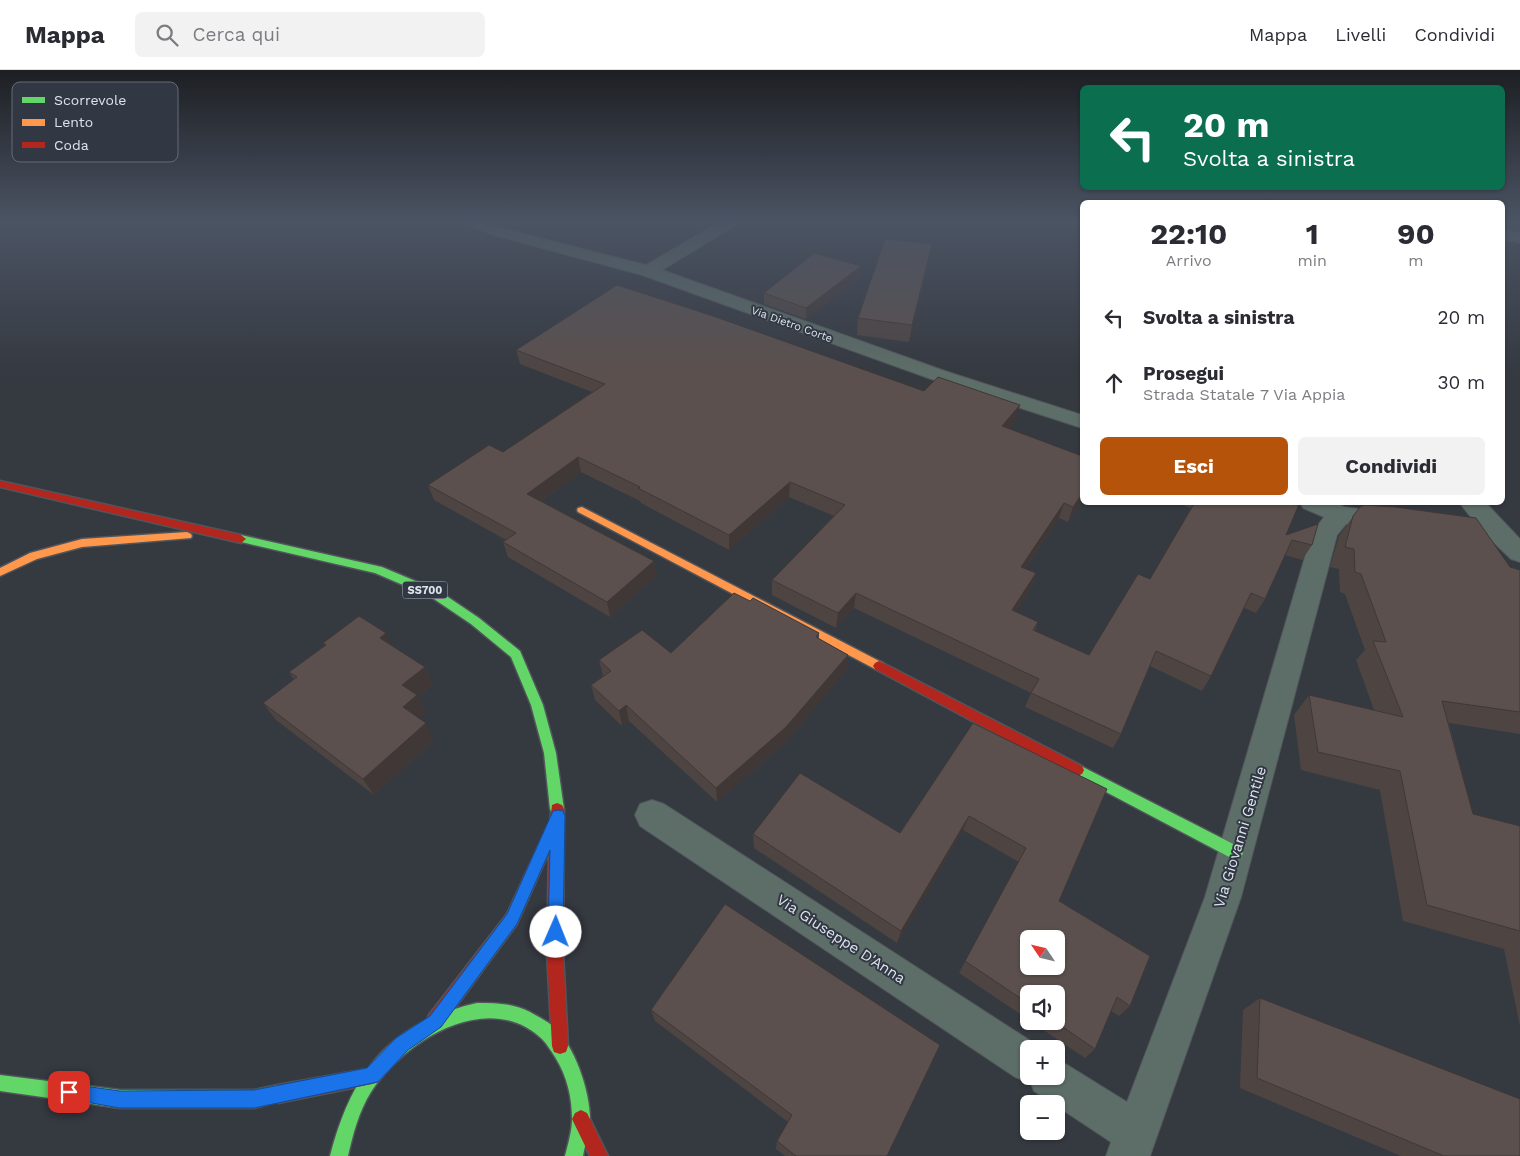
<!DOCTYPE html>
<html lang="it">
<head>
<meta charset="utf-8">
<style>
	:root { --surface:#fff; --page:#f2f2f3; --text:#2b2b33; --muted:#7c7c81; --line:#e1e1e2; --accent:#b45309 }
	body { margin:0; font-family:"Work Sans",sans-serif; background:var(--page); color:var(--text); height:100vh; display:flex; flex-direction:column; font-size:19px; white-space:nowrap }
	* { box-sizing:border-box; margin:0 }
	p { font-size:16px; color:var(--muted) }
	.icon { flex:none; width:28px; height:28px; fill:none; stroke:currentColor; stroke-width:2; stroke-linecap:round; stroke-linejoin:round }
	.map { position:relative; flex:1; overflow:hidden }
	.sheet { position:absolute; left:1080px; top:130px; width:425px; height:305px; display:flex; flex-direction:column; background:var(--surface); border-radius:8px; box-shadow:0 1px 4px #0004 }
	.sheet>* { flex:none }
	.banner { position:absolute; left:1080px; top:15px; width:425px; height:105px; border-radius:8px; box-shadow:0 1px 4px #0004; background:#0b6e4f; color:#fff; overflow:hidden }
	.needle { width:32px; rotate:305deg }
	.buttons { position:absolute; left:1020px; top:860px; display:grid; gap:10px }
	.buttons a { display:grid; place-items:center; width:45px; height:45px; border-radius:8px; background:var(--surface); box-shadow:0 1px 4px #0004; font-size:25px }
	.pin { position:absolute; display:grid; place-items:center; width:42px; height:42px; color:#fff; margin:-21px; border-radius:10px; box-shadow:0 2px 8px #0006 }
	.me { position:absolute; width:55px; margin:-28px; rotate:1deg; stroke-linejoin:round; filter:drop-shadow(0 0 4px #0008) }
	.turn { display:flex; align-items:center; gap:18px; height:105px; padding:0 20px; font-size:22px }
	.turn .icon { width:65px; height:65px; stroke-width:2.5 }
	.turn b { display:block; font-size:35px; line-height:42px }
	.eta { display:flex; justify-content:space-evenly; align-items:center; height:85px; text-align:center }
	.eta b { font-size:30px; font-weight:700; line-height:35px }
	.cta { display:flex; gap:10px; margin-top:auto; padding:10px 20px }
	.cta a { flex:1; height:58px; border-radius:8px; background:var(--accent); color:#fff; font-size:20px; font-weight:700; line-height:58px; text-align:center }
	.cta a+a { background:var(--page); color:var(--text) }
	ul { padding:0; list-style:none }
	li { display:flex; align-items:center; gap:15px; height:65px; padding:0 20px }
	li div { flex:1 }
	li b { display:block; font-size:19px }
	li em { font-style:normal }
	header { display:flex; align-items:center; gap:30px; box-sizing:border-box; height:70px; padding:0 25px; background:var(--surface); border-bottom:1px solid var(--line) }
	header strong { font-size:24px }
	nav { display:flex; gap:28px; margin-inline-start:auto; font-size:18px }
	.search { width:350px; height:45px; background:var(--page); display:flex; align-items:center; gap:12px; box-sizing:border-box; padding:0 18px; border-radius:8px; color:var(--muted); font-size:19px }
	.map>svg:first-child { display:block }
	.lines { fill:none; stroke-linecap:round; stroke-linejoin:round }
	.street-casing { stroke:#51555b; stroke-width:2 }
	.fast-casing { stroke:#51555b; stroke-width:3 }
	.slow-casing { stroke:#51555b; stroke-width:3 }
	.jam-casing { stroke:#51555b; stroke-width:3 }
	.street { fill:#5d6d67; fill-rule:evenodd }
	.fast { fill:#63d668; fill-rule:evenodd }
	.slow { fill:#ff974d; fill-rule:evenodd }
	.jam { fill:#b3261e; fill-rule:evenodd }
	.wall { fill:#4e4543 }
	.shaded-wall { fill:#403837 }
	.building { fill:#5b504e; stroke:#403837; fill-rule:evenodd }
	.route { fill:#1a73e8; stroke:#114b97 }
	.labels { text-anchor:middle; stroke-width:4; stroke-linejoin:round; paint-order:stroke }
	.far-street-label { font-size:11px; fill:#dee3eb; stroke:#313844 }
	.shield { fill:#313844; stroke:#aab0b9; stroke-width:1 }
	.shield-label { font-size:11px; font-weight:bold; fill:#dee3eb }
	.near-street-label { font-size:15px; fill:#dee3eb; stroke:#313844 }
	.key { fill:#313844; stroke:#656b76; stroke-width:1 }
	.key-label { font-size:14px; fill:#dee3eb }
</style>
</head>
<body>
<header>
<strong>Mappa</strong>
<div class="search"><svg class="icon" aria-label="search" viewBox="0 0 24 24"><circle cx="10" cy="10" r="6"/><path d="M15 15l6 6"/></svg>Cerca qui</div>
<nav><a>Mappa</a><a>Livelli</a><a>Condividi</a></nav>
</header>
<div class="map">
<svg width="1520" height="1086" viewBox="0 0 1520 1086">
	<rect width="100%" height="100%" fill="#353940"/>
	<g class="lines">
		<g class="street-casing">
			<path id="street" d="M 464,151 L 486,151 L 505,159 L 646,195 L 721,151 L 740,151 L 738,154 L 662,200 L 945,301 L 1082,345 L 1082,358 L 931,309 L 642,205 L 493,165 L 466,154 Z
				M 1502,159 L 1520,163 L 1520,173 L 1502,169 Z
				M 1300,432 L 1334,432 L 1344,437 L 1368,440 L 1371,446 L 1368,452 L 1359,454 L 1346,454 L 1337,465 L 1241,827 L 1150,1086 L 1106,1086 L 1111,1072 L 1034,1021 L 1031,1013 L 1015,1007 L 640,756 L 635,745 L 640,734 L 652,730 L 664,734 L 1043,979 L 1029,979 L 1029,1006 L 1056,1006 L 1056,988 L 1127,1032 L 1205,827 L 1312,463 L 1324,447 L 1303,438 Z
				M 1459,432 L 1485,432 L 1520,469 L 1520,492 L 1511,489 L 1490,469 L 1440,461 L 1437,455 L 1440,449 L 1449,447 L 1473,450 Z"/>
		</g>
		<g class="fast-casing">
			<path id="fast" d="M 241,465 L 382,497 L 439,521 L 479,548 L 520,581 L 543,635 L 556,683 L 564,739 L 562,743 L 557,745 L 552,743 L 550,739 L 544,683 L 531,635 L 511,587 L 471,554 L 431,527 L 375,503 L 237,471 L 236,469 L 237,467 Z
				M 1077,694 L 1241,778 L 1243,783 L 1241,788 L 1236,790 L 1231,788 L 1072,704 L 1070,700 L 1072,696 Z
				M 477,933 C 495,933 513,933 530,942 C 537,946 547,951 553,956 C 575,975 591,1024 590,1052 C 589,1063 585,1075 583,1086 L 565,1086 C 568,1074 572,1061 572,1049 C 572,1027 567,1006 555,987 C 551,981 547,974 542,969 C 488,918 403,971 371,1022 C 359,1041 353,1064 348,1086 L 330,1086 C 352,1002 389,953 477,933 Z
				M 0,1005 L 120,1020 L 254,1020 L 278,1015 L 284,1018 L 287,1024 L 284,1030 L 254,1038 L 120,1038 L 0,1021 Z"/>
		</g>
		<g class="slow-casing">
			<path id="slow" d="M 582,437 L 883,593 L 885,596 L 883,599 L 875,599 L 578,442 L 577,440 L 578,438 Z
				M 187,462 L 191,464 L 192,466 L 191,468 L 82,477 L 37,489 L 0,506 L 0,498 L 30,483 L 82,469 Z"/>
		</g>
		<g class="jam-casing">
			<path id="jam" d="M 0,411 L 241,465 L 246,469 L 241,473 L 0,417 Z
				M 879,591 L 1082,696 L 1084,700 L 1082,704 L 1077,706 L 1072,704 L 875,599 L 873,596 L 875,593 Z
				M 557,733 L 562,735 L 564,739 L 563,882 L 568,976 L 566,982 L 560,984 L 554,982 L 552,976 L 547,882 L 549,782 L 517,854 L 441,957 L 435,959 L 429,957 L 427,951 L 429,945 L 507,844 L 550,751 L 552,735 Z
				M 372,998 L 378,1000 L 380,1006 L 378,1012 L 372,1014 L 278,1033 L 272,1030 L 269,1024 L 272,1018 L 278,1015 Z
				M 581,1040 L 587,1043 L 608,1086 L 590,1086 L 572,1049 L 575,1043 Z"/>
		</g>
		<use href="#street" class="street"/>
		<use href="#fast" class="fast"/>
		<use href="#slow" class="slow"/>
		<use href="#jam" class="jam"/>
	</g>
	<path class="wall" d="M 929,190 L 909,272 L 857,265 L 858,248 Z
		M 861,196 L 860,207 L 806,249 L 764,234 L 764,223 Z
		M 516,280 L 924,321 L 1016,349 L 1009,358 L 1082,431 L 1068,452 L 1059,448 L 1025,499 L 1036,503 L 1031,518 L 1016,542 L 1038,552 L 1035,561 L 1089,585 L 1150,509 L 1192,439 L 1176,432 L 1300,432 L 1286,465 L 1312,475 L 1302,490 L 1285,485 L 1265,529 L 1256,543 L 1244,538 L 1211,606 L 1202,621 L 1150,596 L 1121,664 L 1113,678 L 1025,637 L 1031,623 L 854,538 L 836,558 L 772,525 L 772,510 L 834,446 L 789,427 L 729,480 L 641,433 L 640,431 L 581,402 L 541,431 L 654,491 L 656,506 L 610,547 L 508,487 L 503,472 L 506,470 L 434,430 L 428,415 L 503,382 L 592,322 L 520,294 Z
		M 1360,437 L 1510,497 L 1520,500 L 1520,664 L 1449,653 L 1473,744 L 1520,756 L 1520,956 L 1504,879 L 1403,851 L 1380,720 L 1301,700 L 1294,645 L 1309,625 L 1374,640 L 1356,590 L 1365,580 L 1345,524 L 1340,522 L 1339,499 L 1330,497 L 1339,466 Z
		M 750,531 L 819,563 L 819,569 L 848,585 L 846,600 L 786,672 L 717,732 L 629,651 L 622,656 L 595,630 L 591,615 L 603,606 L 599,590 L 671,583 Z
		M 323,573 L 392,576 L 425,597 L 433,614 L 418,627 L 426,642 L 418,648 L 434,670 L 374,725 L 276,650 L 263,633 L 294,610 L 289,602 L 325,575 Z
		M 973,653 L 1059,831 L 1130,936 L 1119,946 L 1111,941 L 1095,979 L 1085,988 L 1030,951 L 1056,951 L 1029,924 L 1029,950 L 959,903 L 1019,792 L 963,760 L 897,873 L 754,778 L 753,764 L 900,763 Z
		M 1260,928 L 1520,1086 L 1401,1086 L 1240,1018 L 1243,940 Z
		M 651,940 L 887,1086 L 785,1086 L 776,1079 L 777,1071 L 788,1052 L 655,951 Z"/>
	<path class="shaded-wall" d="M 932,174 L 929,190 L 909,272 L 912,255 Z
		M 861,196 L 860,207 L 806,249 L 806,238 Z
		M 1020,335 L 1016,349 L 999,370 L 1002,356 Z
		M 578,387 L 581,402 L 531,438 L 527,424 Z
		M 790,412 L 789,427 L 729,480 L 729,465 Z
		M 1082,424 L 1082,431 L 1068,452 L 1073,437 Z
		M 1064,433 L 1059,448 L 1016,512 L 1021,497 Z
		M 654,491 L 656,506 L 610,547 L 607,532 Z
		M 1036,503 L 1031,518 L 1008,555 L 1012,540 Z
		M 856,523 L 854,538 L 836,558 L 838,543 Z
		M 386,563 L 395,581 L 380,568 Z
		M 848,585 L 846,600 L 786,672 L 717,732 L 716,718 Z
		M 425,597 L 433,614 L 418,627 L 426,642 L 412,654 L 403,637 L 402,615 Z
		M 626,635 L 629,651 L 622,656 L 619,641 Z
		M 426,653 L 434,670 L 374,725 L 363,709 Z
		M 969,746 L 963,760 L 897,873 L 901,861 Z"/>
	<path class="building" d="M 885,169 L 932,174 L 912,255 L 858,248 Z
		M 814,183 L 861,196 L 806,238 L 764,223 Z
		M 617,215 L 713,246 L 924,321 L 938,307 L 1020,335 L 1002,356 L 1082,386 L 1082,424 L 1073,437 L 1064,433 L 1021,497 L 1036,503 L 1012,540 L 1038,552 L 1033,560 L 1089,585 L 1138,504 L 1150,509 L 1195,432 L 1300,432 L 1286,465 L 1318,454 L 1312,475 L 1292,470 L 1265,529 L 1251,523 L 1211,606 L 1156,581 L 1121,664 L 1031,623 L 1039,609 L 856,523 L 838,543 L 772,510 L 845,435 L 790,412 L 729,465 L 638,418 L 640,417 L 578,387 L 527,424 L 654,491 L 607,532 L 503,472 L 516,463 L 428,415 L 489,375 L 503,382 L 605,314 L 516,280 Z
		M 1365,435 L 1395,437 L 1476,448 L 1510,497 L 1520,500 L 1520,642 L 1442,631 L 1473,744 L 1520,756 L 1520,861 L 1427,835 L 1400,701 L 1318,682 L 1309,625 L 1403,647 L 1373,571 L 1386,572 L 1361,504 L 1355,502 L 1354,479 L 1345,477 L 1353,446 L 1360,437 Z
		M 734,523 L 750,531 L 753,528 L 819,563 L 816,567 L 848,585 L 786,657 L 716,718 L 626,635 L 619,641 L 591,615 L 611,601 L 599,590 L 642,560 L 671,583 Z
		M 359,546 L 386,563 L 380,568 L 425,597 L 402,615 L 417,625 L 403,637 L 426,653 L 363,709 L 263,633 L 297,607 L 289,602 L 326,575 L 323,573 Z
		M 973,653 L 1107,719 L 1059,831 L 1150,886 L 1130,936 L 1117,927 L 1095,979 L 1054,951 L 1056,951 L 1056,924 L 1029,924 L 1029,934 L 965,891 L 1026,778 L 969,746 L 901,861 L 753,764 L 800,703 L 900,763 ZM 1029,869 L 1056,869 L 1056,896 L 1029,896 Z
		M 725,834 L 940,975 L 887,1086 L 796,1086 L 777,1071 L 792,1045 L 651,940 Z
		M 1260,928 L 1520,1029 L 1520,1086 L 1444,1086 L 1257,1008 Z"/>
	<linearGradient id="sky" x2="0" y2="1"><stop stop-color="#1d1f23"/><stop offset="0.5" stop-color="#4b5464"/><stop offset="1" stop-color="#4b5464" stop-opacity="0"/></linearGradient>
	<rect width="1520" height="303" fill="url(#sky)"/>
	<path class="route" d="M 558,740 L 563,741 L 565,746 L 563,862 L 561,868 L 556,870 L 550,868 L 548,862 L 550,780 L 517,854 L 441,957 L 408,980 L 378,1012 L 254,1038 L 120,1038 L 63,1028 L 60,1022 L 63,1016 L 69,1014 L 120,1021 L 254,1020 L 367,998 L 396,968 L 430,946 L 507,844 L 553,741 Z"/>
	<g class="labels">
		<g class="far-street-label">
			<text transform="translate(792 254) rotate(20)" y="4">Via Dietro Corte</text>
		</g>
		<rect class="shield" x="402.5" y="511.5" width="45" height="17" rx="4"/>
		<g class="shield-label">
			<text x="425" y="524">SS700</text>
		</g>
		<g class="near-street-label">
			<text transform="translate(1240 767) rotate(-73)" y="5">Via Giovanni Gentile</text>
			<text transform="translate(841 869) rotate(33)" y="5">Via Giuseppe D'Anna</text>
		</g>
	</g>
	<rect x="12" y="12" width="166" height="80" rx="8" class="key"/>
	<rect x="22" y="27" width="23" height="6" fill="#63d668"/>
	<rect x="22" y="49" width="23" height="7" fill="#ff974d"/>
	<rect x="22" y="72" width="23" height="6" fill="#b3261e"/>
	<g class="key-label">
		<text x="54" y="35">Scorrevole</text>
		<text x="54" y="57">Lento</text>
		<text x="54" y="80">Coda</text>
	</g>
</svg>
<div class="buttons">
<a><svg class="needle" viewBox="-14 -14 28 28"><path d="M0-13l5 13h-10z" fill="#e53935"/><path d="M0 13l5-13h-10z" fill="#7c7c81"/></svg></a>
<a><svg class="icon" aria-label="sound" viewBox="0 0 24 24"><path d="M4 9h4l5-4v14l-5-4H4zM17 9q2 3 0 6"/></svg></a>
<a>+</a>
<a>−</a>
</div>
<div class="pin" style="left:69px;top:1022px;background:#d93025"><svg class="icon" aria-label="arrive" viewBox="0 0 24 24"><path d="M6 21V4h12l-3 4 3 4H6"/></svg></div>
<svg class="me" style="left:556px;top:862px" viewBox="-20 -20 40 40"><circle r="19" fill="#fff"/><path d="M0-13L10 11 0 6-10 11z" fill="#1a73e8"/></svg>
<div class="banner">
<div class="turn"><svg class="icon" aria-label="left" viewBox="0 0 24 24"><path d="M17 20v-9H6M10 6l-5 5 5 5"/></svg><div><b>20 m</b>Svolta a sinistra</div></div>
</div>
<section class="sheet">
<div class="eta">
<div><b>22:10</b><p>Arrivo</p></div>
<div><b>1</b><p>min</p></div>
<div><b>90</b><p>m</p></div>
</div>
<ul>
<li><svg class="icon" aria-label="left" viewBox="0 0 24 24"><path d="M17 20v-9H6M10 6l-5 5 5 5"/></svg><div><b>Svolta a sinistra</b></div><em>20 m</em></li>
<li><svg class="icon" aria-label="ahead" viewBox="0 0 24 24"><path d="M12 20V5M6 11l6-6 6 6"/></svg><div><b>Prosegui</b><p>Strada Statale 7 Via Appia</p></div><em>30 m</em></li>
</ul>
<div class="cta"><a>Esci</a><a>Condividi</a></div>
</section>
</div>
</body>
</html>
